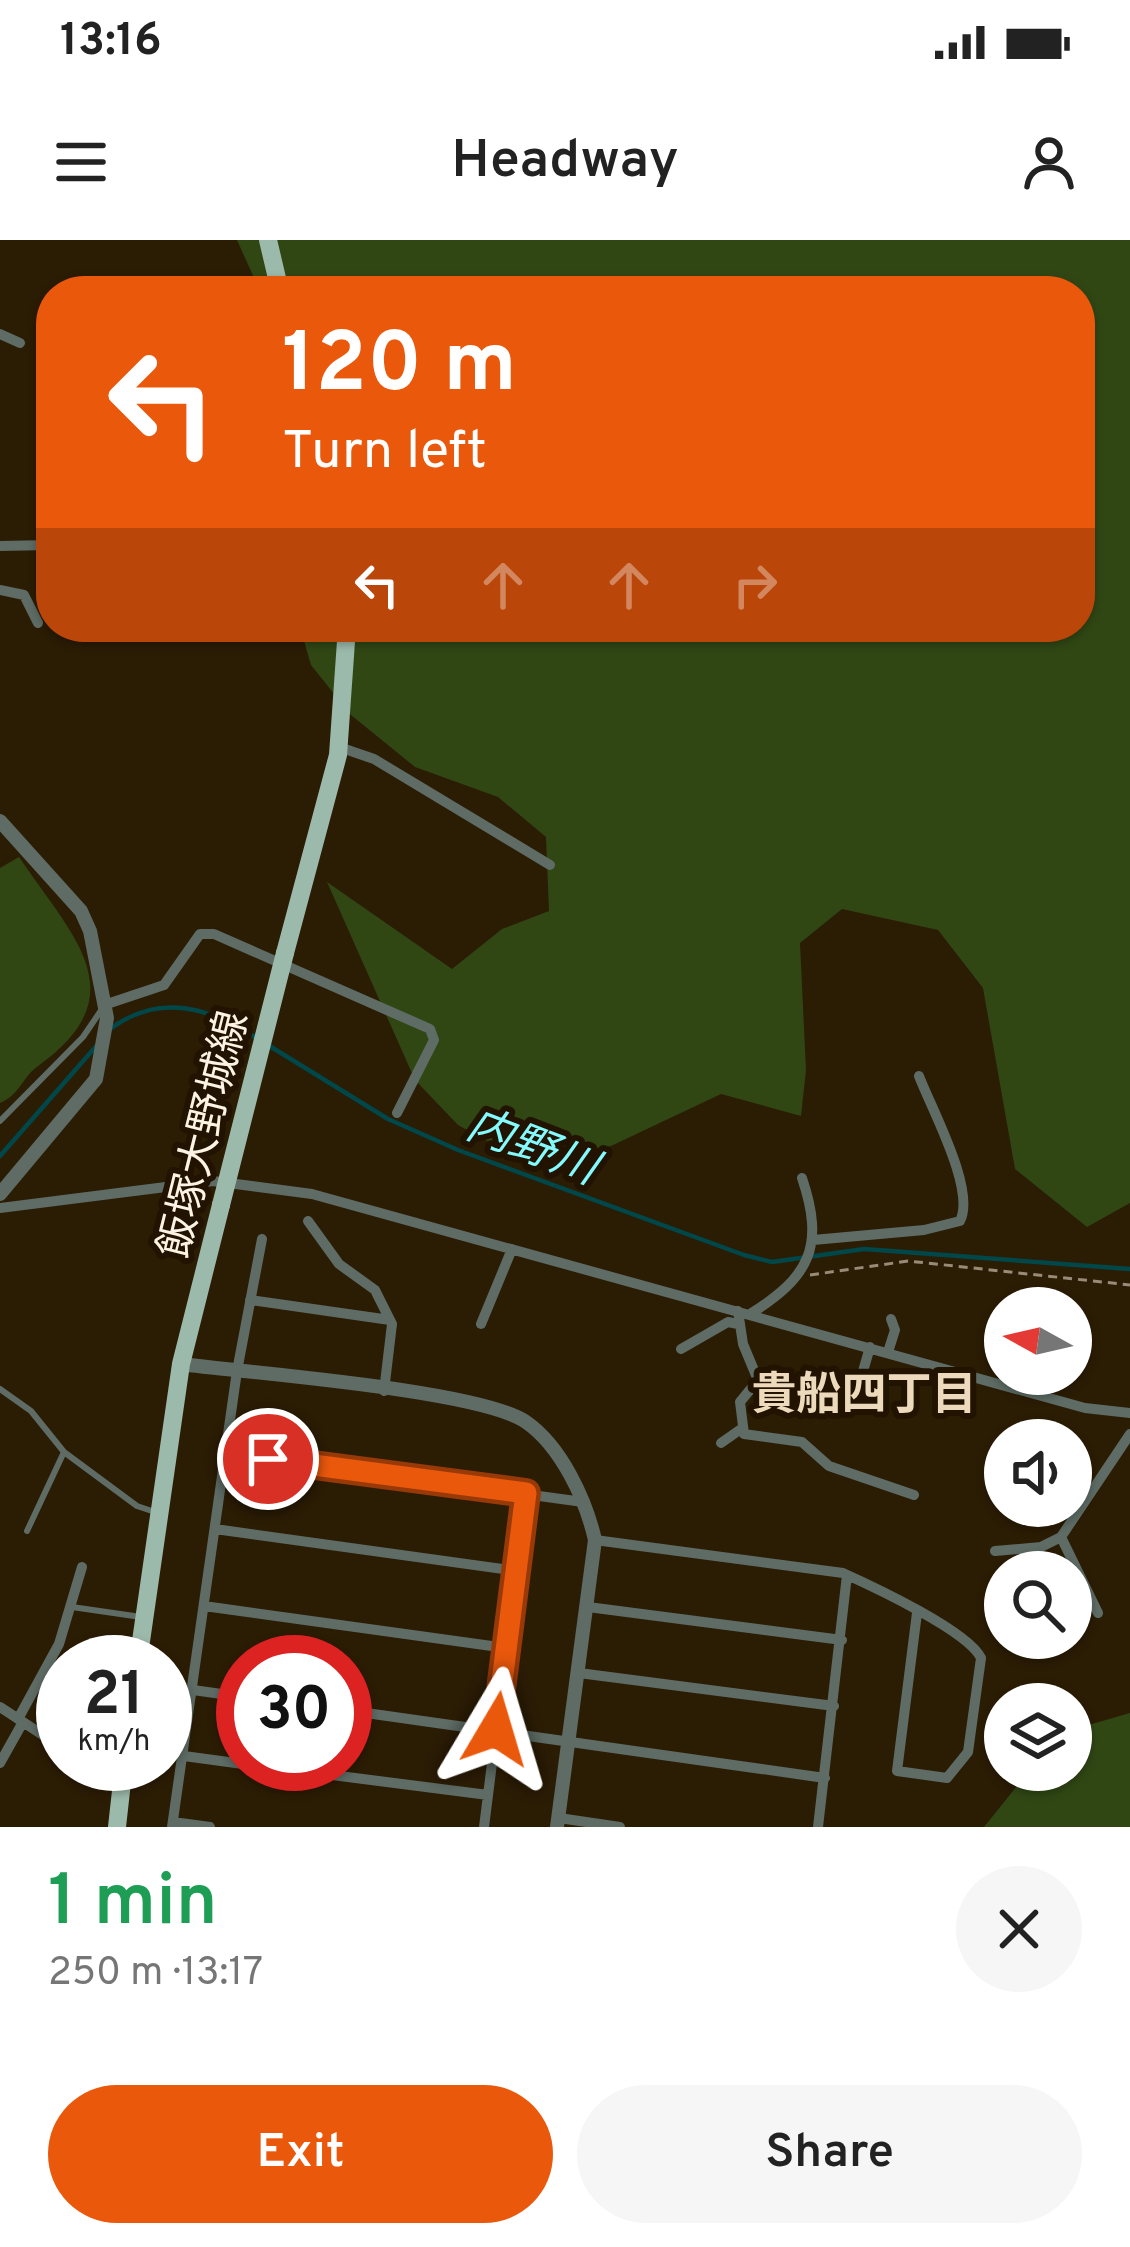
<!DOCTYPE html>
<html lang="en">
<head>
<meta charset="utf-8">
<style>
	:root { --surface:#fff; --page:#f6f6f6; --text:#222; --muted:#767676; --accent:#ea580c }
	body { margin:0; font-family:Overpass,"Noto Sans JP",sans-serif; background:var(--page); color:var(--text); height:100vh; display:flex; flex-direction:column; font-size:45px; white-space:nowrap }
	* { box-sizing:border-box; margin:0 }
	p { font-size:39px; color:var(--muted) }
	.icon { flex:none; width:66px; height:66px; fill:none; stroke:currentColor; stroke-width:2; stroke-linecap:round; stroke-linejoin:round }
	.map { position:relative; height:1587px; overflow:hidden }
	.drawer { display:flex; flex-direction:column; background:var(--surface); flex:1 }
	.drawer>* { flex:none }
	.hud { position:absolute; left:36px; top:36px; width:1059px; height:366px; border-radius:48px; box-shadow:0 3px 9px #0004; background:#ea580c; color:#fff; overflow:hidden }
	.needle { width:78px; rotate:278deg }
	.tools { position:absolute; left:984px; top:1047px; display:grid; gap:24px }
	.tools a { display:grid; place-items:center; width:108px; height:108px; border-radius:50%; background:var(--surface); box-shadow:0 3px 9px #0004; font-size:60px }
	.speed { position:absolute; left:36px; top:1395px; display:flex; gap:24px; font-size:60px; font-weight:700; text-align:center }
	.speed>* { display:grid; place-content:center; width:156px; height:156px; border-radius:50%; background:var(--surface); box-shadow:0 3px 9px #0004; line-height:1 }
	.speed small { font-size:30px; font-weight:400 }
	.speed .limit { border:18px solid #d22; background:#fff; color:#111 }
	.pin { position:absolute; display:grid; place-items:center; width:102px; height:102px; color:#fff; margin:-51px; border:6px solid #fff; border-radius:50%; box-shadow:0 3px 12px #0007 }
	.me { position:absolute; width:132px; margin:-66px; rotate:7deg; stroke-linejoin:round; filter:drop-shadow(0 0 9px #0008) }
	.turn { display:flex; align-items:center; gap:42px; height:252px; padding:0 48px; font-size:54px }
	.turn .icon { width:156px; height:156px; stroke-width:2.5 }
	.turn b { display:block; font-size:84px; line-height:102px }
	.lanes { display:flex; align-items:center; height:114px; padding:0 48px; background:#0003; justify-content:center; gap:60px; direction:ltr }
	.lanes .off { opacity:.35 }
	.round { display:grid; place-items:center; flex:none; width:126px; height:126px; border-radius:63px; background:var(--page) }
	.overview { display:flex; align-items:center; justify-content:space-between; height:204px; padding:0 48px }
	h1 { font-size:72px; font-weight:600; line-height:90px; color:#1e9e55 }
	.primary-button { display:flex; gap:24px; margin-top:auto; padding:24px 48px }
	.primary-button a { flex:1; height:138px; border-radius:72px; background:var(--accent); color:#fff; font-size:48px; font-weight:600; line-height:138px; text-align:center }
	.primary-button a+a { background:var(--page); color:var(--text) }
	.status { display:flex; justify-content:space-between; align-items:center; height:84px; padding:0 60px; background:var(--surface); direction:ltr }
	.status svg { height:33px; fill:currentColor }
	header { display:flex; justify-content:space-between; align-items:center; height:156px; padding:0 48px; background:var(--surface); font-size:54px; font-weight:600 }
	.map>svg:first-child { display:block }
	.green { fill:#304714 }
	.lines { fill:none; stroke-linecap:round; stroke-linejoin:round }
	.stream { stroke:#00474a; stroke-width:4.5 }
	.path { stroke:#988c79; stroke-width:3; stroke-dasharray:9 6; stroke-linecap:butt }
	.service { stroke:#5e6c65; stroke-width:6 }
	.minor { stroke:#5e6c65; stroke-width:10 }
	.tertiary { stroke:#5e6c65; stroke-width:14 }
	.primary { stroke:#9cbaab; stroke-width:18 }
	.primary-bridge { stroke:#9cbaab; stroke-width:18 }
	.route-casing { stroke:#983908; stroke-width:30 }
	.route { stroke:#ea580c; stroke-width:21 }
	.labels { text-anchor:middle; stroke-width:12; stroke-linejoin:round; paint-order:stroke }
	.street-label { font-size:42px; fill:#fdf3e4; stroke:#211300 }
	.water-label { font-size:45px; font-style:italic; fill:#84f9fe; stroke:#211300 }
	.neighbourhood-label { font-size:45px; font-weight:bold; fill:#edd9bb; stroke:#211300 }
</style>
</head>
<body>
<div class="status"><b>13:16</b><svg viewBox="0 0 49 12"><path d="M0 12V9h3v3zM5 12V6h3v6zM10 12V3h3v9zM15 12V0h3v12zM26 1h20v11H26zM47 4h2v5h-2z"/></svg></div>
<header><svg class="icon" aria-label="menu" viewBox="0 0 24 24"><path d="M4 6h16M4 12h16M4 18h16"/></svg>Headway<svg class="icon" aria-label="person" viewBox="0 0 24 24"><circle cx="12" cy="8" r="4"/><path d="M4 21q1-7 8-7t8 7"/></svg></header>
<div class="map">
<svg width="1130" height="1587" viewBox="0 0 1130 1587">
	<rect width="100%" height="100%" fill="#2b1c04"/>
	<path class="green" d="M 237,0 L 1130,0 L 1130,963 L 1087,987 L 1015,929 L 983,748 L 938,690 L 842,669 L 800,703 L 806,830 L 801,876 L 721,854 L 611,906 L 520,919 L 458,885 L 415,840 L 327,642 L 452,729 L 502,689 L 549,671 L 546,597 L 498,557 L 415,527 L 351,475 L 311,425 L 300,387 L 1080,387 L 1080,51 L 260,51 Z
		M 19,617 C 72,696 139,754 38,826 C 22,837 21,854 0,863 L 0,628 Z
		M 1130,1473 L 1130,1587 L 984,1587 L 1030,1530 L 1071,1530 L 1071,1490 Z"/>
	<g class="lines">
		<path class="stream" d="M 109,790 C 159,751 211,768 258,799
			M 268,805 L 388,879 L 458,910 L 744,1015 L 772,1022 L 864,1009 L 1130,1029
			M 0,916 L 98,804"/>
		<path class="path" d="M 810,1035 L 908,1021 L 1130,1045"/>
		<path class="service" d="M 0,881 L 83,797 L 102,769
			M 0,1149 L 31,1171 L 64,1212
			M 27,1291 L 64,1212 L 137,1266 L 155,1272
			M 72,1367 L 141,1377"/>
		<path class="minor" d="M 0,94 L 20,103
			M 0,306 L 51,305
			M 0,350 L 24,355 L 38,383
			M 339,507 L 374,519 L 550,625
			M 104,765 L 164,745 L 200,694 L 214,694 L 430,789 L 434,800 L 397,873
			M 0,968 L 213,941 L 312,954 L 1085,1168 L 1130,1173
			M 308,981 L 339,1024 L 375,1050 L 392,1084 L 384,1151
			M 813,1000 L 924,990 L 960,981 C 976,950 932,870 919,836
			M 250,1060 L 390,1080
			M 738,1071 L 743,1104 L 758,1140 L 740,1162 L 744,1194 L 802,1202 L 829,1226 L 914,1255
			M 750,1074 C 810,1037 825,1006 802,938
			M 481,1084 L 512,1009
			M 681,1109 L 728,1082 L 738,1084
			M 888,1112 L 895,1090 L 891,1079
			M 758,1140 L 853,1166 L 870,1107
			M 721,1203 L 741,1189
			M 225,1213 L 583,1262
			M 215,1289 L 517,1331
			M 595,1300 L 843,1333 C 874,1347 968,1391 981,1418 L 968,1512 L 947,1538 L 897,1531 L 917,1373
			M 995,1311 L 1041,1307 L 1061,1297
			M 204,1366 L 506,1408
			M 588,1367 L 842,1400
			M 1098,1373 L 1061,1297 L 1130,1194
			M 579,1433 L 834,1466
			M 193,1450 L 243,1457
			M 0,1467 L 52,1501
			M 345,1470 L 825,1538
			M 18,1479 L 59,1404 L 82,1327
			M 184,1516 L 243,1524
			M 0,1523 L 23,1482
			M 246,1524 L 488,1555
			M 559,1578 L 620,1587
			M 173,1582 L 210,1587
			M 172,1587 L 237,1131 L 262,999
			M 484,1587 L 526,1253
			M 818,1587 L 847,1335"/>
		<path class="tertiary" d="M 0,581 L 81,671 L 90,691 L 107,778 L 96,839 L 0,954
			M 181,1124 C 249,1133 480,1150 526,1182 C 561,1206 586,1260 595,1300 L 557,1587"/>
		<path class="primary" d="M 268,0 L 280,51
			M 285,713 L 338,515 L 347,387
			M 138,1422 L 181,1124 L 221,965
			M 117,1587 L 124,1524"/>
		<path class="primary-bridge" d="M 221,965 L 285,713"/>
	</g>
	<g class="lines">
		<g class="route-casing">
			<path id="route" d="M 268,1219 L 526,1253 L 496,1489"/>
		</g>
		<use href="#route" class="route"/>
	</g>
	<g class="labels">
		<g class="street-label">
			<text transform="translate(202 894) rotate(-76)" y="15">飯塚大野城線</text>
		</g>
		<g class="water-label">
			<text transform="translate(533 905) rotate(21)" y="16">内野川</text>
		</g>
		<g class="neighbourhood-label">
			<text x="864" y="1169">貴船四丁目</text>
		</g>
	</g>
</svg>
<div class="tools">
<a><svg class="needle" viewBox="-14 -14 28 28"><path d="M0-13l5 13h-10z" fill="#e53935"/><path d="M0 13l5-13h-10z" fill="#767676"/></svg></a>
<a><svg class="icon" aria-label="sound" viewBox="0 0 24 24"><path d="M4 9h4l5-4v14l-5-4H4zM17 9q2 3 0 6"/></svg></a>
<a><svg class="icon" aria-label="search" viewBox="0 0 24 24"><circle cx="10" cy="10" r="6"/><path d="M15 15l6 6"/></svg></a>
<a><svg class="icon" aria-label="layers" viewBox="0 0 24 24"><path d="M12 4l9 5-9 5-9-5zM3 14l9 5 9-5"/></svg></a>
</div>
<div class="speed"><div>21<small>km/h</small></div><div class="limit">30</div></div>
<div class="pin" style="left:268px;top:1219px;background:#d93025"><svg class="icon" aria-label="arrive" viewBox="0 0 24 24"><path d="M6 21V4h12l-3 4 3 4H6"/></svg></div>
<svg class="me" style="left:496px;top:1489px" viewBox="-20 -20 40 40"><path d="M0-17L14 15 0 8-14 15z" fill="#ea580c" stroke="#fff" stroke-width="4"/></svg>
<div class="hud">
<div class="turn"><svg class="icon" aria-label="left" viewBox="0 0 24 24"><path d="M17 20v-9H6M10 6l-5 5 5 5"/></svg><div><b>120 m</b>Turn left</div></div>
<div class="lanes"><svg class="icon" aria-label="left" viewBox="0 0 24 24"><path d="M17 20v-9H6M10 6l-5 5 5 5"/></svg><svg class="icon off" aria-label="ahead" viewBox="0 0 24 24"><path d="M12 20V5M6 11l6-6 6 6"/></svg><svg class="icon off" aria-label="ahead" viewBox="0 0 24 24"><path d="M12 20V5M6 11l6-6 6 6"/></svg><svg class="icon off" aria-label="right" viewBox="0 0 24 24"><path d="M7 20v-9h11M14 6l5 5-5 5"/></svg></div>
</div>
</div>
<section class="drawer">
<div class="overview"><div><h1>1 min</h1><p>250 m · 13:17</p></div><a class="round"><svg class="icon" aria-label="close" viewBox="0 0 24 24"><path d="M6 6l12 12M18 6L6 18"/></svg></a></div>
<div class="primary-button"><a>Exit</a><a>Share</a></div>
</section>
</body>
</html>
